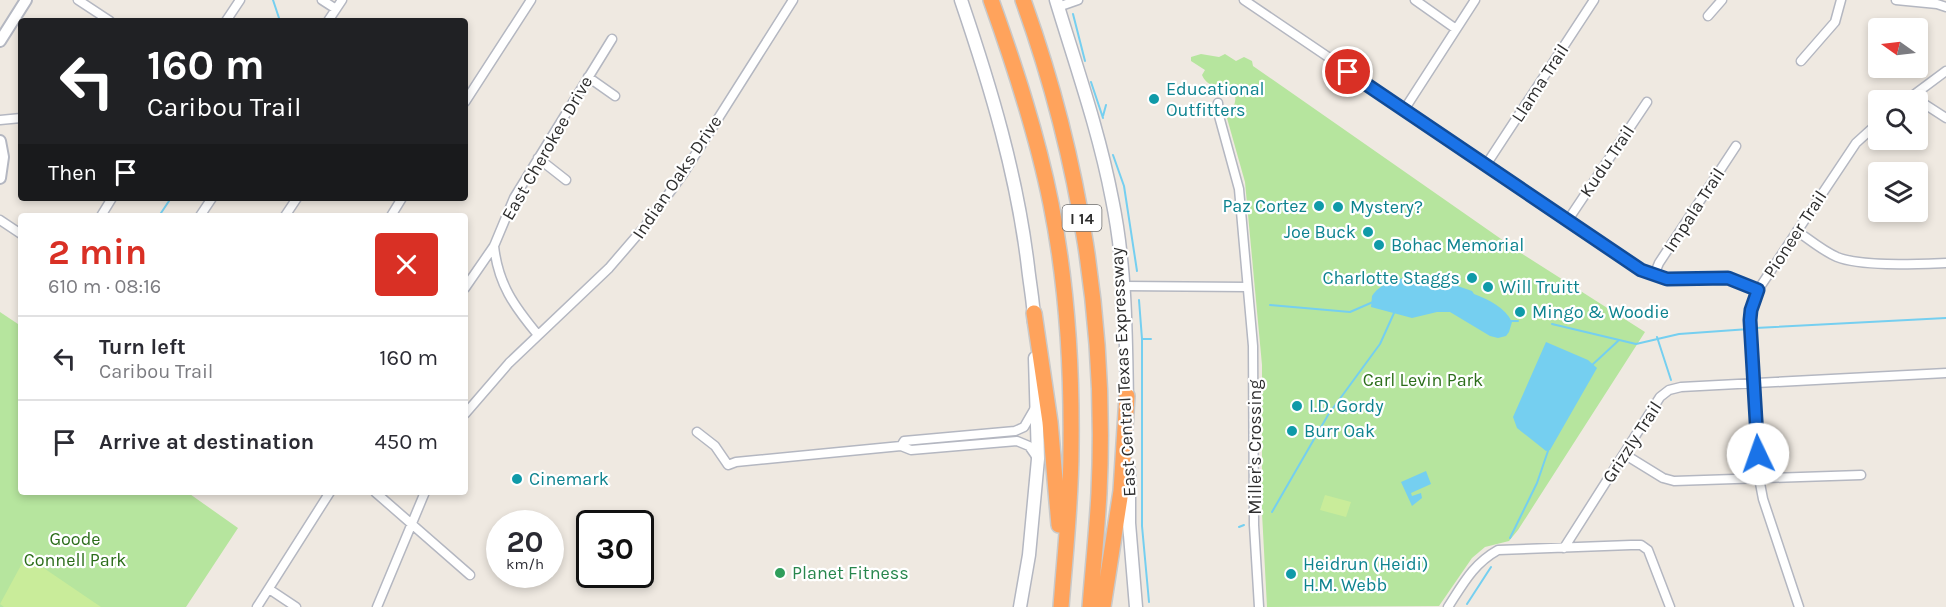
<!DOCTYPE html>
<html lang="en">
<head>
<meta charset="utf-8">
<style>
	:root { --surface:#fff; --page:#f7f7f7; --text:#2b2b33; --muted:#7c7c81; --line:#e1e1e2; --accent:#d93025 }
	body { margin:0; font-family:Karla,sans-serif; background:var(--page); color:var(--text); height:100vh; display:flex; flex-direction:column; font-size:22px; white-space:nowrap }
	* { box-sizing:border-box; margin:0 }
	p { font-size:20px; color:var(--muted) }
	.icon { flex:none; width:33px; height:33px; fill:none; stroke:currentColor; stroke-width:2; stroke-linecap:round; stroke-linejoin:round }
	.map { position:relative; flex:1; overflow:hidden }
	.drawer { position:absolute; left:18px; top:213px; width:450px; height:282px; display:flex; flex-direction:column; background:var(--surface); border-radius:6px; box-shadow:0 3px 9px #0003 }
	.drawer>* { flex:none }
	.banner { position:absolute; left:18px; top:18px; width:450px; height:183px; border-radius:6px; box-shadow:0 3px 9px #0003; background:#202124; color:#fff; overflow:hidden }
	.needle { width:39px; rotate:284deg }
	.fabs { position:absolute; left:1868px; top:18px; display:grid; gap:12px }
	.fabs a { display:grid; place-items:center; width:60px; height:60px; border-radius:6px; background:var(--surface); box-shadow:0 3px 9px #0003; font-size:30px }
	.speed { position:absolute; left:486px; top:510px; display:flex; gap:12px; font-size:30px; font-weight:700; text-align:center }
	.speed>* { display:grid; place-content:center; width:78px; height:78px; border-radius:50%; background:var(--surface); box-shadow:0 3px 9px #0003; line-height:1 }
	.speed small { font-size:15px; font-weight:400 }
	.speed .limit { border:3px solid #111; border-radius:9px; background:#fff; color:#111 }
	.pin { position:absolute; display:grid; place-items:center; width:51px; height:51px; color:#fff; margin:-26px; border:3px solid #fff; border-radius:50%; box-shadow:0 2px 6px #0007 }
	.me { position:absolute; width:66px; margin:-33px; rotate:357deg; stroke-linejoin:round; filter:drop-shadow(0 0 4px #0008) }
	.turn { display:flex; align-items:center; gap:21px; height:126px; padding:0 30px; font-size:27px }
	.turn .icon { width:78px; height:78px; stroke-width:2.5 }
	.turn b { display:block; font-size:42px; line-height:51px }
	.then { display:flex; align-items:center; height:57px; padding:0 30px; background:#0003; gap:12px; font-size:22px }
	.round { display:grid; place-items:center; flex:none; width:63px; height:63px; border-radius:6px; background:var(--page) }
	.overview { display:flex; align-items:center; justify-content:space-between; height:102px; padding:0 30px }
	h1 { font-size:36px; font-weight:700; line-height:45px; color:var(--accent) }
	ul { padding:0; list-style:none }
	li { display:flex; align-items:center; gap:18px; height:84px; padding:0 30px; border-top:2px solid var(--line) }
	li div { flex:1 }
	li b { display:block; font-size:22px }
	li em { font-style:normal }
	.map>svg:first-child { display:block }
	.green { fill:#b6e59e }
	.pitch { fill:#c9ec9a }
	.water { fill:#75cff0 }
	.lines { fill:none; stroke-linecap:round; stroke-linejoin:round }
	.stream { stroke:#75cff0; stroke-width:2 }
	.minor-casing { stroke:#b4b7c1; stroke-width:11 }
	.tertiary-casing { stroke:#b4b7c1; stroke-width:14 }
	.secondary-casing { stroke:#b4b7c1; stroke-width:15 }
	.motorway-casing { stroke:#c9c9c9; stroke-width:18 }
	.minor { stroke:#fff; stroke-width:8 }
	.tertiary { stroke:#fff; stroke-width:10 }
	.secondary { stroke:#fff; stroke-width:12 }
	.motorway { stroke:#ffa35c; stroke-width:15 }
	.route-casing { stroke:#114b97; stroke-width:15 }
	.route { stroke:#1a73e8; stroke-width:10 }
	.culture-dot { fill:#0f9aa8; stroke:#fff; stroke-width:2 }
	.leisure-dot { fill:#2e9e5b; stroke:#fff; stroke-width:2 }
	.labels { text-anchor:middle; stroke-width:4.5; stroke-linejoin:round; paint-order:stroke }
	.shield { fill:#fff; stroke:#6d6d6d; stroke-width:1.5 }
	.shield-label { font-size:16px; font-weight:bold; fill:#2e2e2e }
	.street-label { font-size:18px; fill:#2e2e2e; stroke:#fff }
	.culture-label { font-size:18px; fill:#0d838f; stroke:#fff; text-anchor:start }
	.park-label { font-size:18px; fill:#2c6e1b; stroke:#fff }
	.leisure-label { font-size:18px; fill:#27864d; stroke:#fff; text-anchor:start }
</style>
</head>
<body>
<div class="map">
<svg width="1946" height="607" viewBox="0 0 1946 607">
	<rect width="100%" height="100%" fill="#efe9e1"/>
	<path class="green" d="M 1201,54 L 1219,57 L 1225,54 L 1236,61 L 1244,57 L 1252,61 L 1253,66 L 1524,255 L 1645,332 L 1518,530 L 1509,541 L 1485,547 L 1472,558 L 1439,606 L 1267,607 L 1262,513 L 1262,365 L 1245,182 L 1227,118 C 1236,107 1242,88 1222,84 C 1219,84 1216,85 1213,85 C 1208,84 1204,80 1202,75 L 1205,70 L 1191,61 L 1191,57 Z
		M 0,312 L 21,326 L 21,492 L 187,492 L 238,528 L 186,607 L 0,607 Z"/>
	<path class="pitch" d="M 1325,495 L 1351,502 L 1346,517 L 1320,510 Z
		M 26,556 L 101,607 L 4,607 L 0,604 Z"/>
	<path class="water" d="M 1426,275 L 1472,291 L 1474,294 C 1489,300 1505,307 1512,322 L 1509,332 L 1506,336 L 1498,338 L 1490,336 L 1450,312 L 1437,312 L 1412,318 L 1371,307 L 1372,296 C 1382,280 1408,276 1426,275 Z
		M 1546,342 L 1588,360 L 1597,368 L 1550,450 L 1546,451 L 1517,428 L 1513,417 Z
		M 1426,471 L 1431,484 L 1411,493 L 1412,496 L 1421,493 L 1422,498 L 1412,506 L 1401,482 Z"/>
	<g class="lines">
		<path class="stream" d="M 273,0 L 280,21
			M 1073,14 L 1085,61
			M 1091,82 L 1103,118
			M 1103,116 L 1106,105
			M 1113,155 L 1124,186 L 1137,271
			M 159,216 L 171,198
			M 1139,300 L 1142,339 L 1142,526 L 1149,602
			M 1270,305 L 1350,312 L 1373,302
			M 1509,321 L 1518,321
			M 1552,324 L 1636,344 L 1679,334 L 1749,329
			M 1755,328 L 1946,318
			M 1657,337 L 1671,380
			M 1142,339 L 1151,339
			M 1591,366 L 1618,341
			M 1272,512 L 1328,415 L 1380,344 L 1394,313
			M 1239,527 L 1244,525
			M 1510,538 L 1537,483 L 1549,448
			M 1467,604 L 1491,567"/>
		<g class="minor-casing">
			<path id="minor" d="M 78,0 L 110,21
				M 322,0 L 336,9
				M 1244,0 L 1641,269 L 1667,279 L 1728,277 L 1758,290
				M 1415,0 L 1456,29
				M 1896,0 L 1937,4 L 1946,7
				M 1058,7 L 1078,0
				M 1708,16 L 1722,0
				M 226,21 L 240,0
				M 328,21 L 342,0
				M 1801,61 L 1835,22 L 1841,0
				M 588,77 L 615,96
				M 1912,96 L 1946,118
				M 1907,100 L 1946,71
				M 465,102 L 531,0
				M 1218,103 L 1219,116 L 1239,189 L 1253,346 L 1254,525 L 1259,607
				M 1404,110 L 1475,0
				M 0,120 L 21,118
				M 538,158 L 566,180
				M 1486,165 L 1594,0
				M 101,216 L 112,198
				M 200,216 L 212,198
				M 285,216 L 297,198
				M 391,216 L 402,198
				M 0,220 L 21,234
				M 1568,220 L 1647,102
				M 1797,231 C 1810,240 1823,251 1837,257 C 1862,267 1919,264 1946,263
				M 494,246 C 498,284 514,306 538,335
				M 1654,275 L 1659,263 L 1736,146
				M 1123,286 L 1247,287
				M 465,288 L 494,246 L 514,198 L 612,39
				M 465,414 L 509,363 L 609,268 L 646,225 L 683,174 L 793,0
				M 697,432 L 715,446 L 728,465 L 736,462 L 901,446 L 904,441 L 1015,431 L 1024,427 L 1035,408
				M 901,446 L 911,450 L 1017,441 L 1029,446 L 1038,459
				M 1624,454 L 1663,478 L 1674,481 L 1861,475
				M 375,492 L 470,575
				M 1564,548 L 1660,397 L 1669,390 L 1681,387 L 1946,373
				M 269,589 L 296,607
				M 257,607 L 330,492
				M 377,607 L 425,492
				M 1448,607 C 1463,584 1473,564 1498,550 L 1631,545 L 1641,545 L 1648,550 L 1670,607
				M 1799,607 L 1763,499 L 1759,478 L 1751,310 L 1758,290 L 1856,143 L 1878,123"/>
		</g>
		<g class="tertiary-casing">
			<path id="tertiary" d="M 0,41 L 26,0
				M 0,141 L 3,157 L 0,178"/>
		</g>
		<g class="secondary-casing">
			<path id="secondary" d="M 961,0 C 991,88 1017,175 1028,267 C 1030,286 1034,304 1034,322
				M 1056,0 C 1076,66 1099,131 1112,199 C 1126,266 1126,337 1127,405
				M 1129,470 L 1129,523 L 1136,607
				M 1020,607 L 1029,555 L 1038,459 L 1035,358"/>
		</g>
		<g class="motorway-casing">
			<path id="motorway" d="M 991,0 C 1015,67 1037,134 1051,204 C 1067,284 1072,368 1071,448 C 1071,501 1065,554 1061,607
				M 1023,0 C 1080,158 1107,326 1099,493 C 1097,531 1093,569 1090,607
				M 1034,313 L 1050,422 L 1059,525
				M 1103,607 L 1121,491 L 1127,396"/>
		</g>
		<use href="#minor" class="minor"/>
		<use href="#tertiary" class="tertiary"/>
		<use href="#secondary" class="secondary"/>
		<use href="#motorway" class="motorway"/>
	</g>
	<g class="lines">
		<g class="route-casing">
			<path id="route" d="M 1348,72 L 1641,270 L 1667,279 L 1728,278 L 1758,290 L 1751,310 L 1750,320 L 1758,454"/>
		</g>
		<use href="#route" class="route"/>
	</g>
	<g class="culture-dot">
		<circle cx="1154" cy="99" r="6"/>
		<circle cx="1319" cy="206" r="6"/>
		<circle cx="1338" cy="207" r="6"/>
		<circle cx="1368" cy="232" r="6"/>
		<circle cx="1379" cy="245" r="6"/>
		<circle cx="1472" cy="278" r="6"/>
		<circle cx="1488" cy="287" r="6"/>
		<circle cx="1520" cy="312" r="6"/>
		<circle cx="1297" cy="406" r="6"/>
		<circle cx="1292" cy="431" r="6"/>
		<circle cx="517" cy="479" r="6"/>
		<circle cx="1291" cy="574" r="6"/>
	</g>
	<circle class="leisure-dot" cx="780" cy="573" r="6"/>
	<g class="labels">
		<rect class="shield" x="1062.5" y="205" width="39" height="26" rx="4.5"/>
		<g class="shield-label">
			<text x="1082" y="224">I 14</text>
		</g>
		<g class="street-label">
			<text transform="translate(1540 83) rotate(-57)" y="6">Llama Trail</text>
			<text transform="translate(547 148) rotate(-60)" y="6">East Cherokee Drive</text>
			<text transform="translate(1607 161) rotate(-56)" y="6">Kudu Trail</text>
			<text transform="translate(677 177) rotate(-56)" y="6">Indian Oaks Drive</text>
			<text transform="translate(1694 210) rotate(-57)" y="6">Impala Trail</text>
			<text transform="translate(1795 234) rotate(-57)" y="6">Pioneer Trail</text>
			<text transform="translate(1123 372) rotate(-93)" y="6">East Central Texas Expressway</text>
			<text transform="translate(1632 442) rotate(-57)" y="6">Grizzly Trail</text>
			<text transform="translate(1255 447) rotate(-90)" y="6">Miller's Crossing</text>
		</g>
		<g class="culture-label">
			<text x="1166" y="95">Educational<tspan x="1166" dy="21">Outfitters</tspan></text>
			<text x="1307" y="212" text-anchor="end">Paz Cortez</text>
			<text x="1350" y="213">Mystery?</text>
			<text x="1356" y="238" text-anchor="end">Joe Buck</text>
			<text x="1391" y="251">Bohac Memorial</text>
			<text x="1460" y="284" text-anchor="end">Charlotte Staggs</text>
			<text x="1500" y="293">Will Truitt</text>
			<text x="1532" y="318">Mingo &amp; Woodie</text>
			<text x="1309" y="412">I.D. Gordy</text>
			<text x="1304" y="437">Burr Oak</text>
			<text x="529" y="485">Cinemark</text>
			<text x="1303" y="570">Heidrun (Heidi)<tspan x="1303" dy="21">H.M. Webb</tspan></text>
		</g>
		<g class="park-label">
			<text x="1423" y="386">Carl Levin Park</text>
			<text x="75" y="545">Goode<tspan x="75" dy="21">Connell Park</tspan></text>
		</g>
		<g class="leisure-label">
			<text x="792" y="579">Planet Fitness</text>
		</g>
	</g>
</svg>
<div class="fabs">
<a><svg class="needle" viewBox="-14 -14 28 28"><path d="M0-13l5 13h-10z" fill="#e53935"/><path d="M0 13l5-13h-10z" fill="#7c7c81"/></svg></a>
<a><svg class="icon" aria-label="search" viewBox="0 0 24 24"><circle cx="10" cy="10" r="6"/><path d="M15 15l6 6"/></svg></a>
<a><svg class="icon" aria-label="layers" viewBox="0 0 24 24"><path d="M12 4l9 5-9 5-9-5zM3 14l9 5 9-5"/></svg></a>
</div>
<div class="speed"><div>20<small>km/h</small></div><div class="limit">30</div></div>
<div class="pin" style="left:1348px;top:72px;background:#d93025"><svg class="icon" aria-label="arrive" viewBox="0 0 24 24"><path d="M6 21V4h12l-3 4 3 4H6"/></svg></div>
<svg class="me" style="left:1758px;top:454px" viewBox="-20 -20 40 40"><circle r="19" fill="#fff"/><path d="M0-13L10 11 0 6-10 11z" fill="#1a73e8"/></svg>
<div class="banner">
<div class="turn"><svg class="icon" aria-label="left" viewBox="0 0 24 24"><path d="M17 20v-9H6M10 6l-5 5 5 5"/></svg><div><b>160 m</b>Caribou Trail</div></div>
<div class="then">Then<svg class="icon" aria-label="arrive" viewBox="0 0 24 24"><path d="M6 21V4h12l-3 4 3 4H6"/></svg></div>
</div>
<section class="drawer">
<div class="overview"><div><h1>2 min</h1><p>610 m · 08:16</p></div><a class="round" style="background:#d93025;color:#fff"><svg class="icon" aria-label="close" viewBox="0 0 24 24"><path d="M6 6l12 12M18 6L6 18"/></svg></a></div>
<ul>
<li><svg class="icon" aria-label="left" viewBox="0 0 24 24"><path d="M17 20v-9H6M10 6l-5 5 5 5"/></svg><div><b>Turn left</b><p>Caribou Trail</p></div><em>160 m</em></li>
<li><svg class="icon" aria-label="arrive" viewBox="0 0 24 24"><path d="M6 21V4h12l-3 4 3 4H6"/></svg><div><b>Arrive at destination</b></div><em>450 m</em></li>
</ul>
</section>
</div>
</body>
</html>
